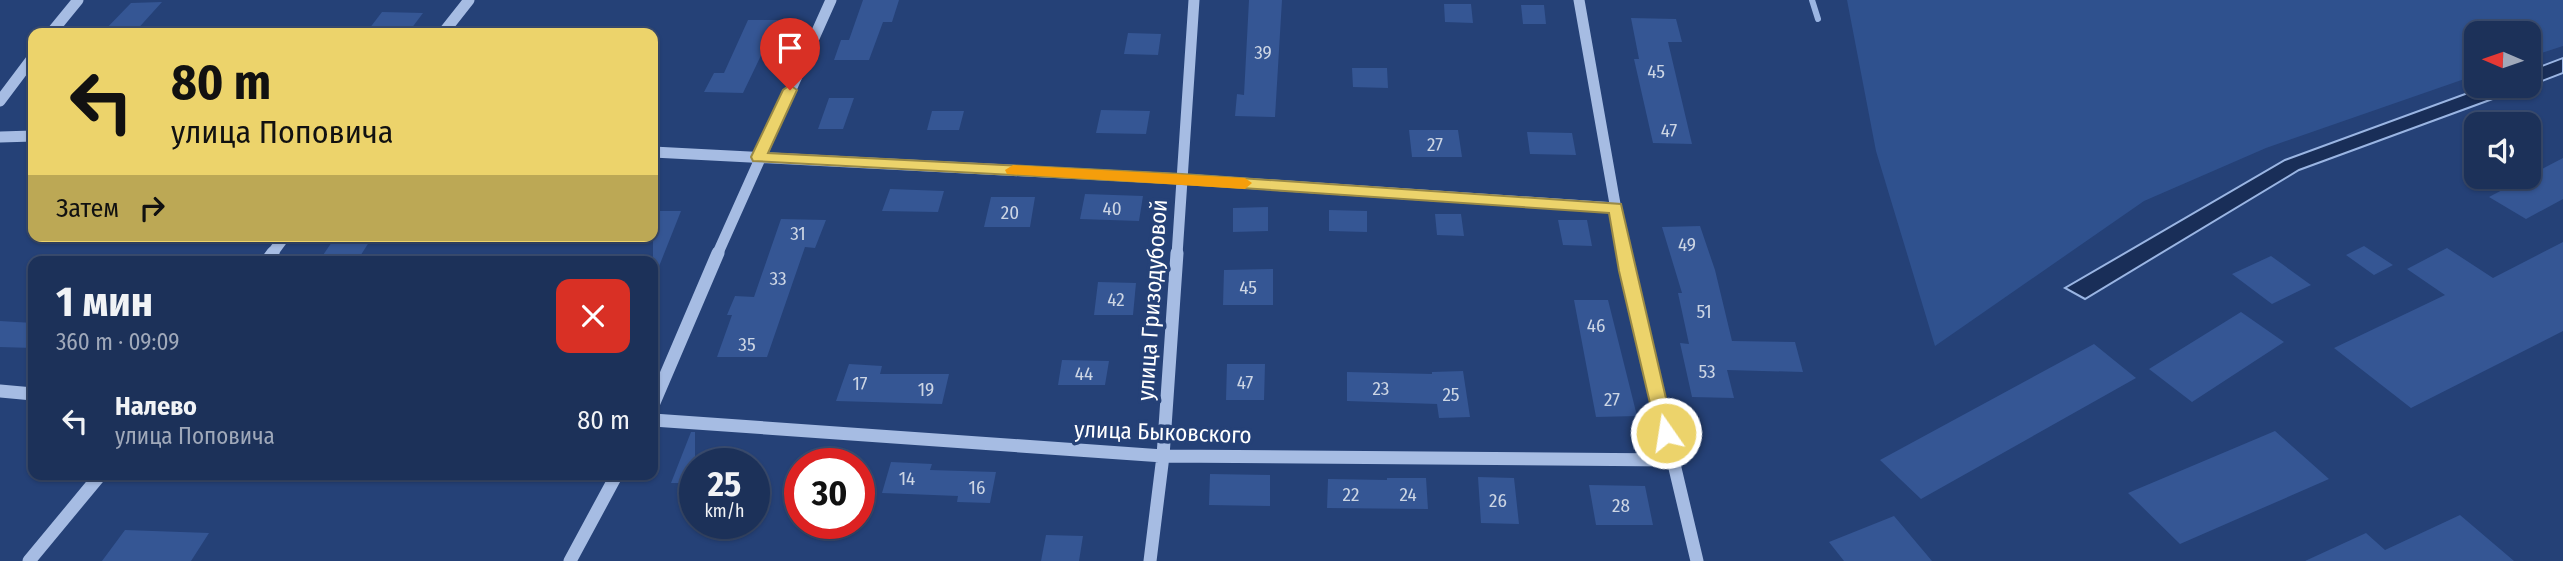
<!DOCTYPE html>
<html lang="ru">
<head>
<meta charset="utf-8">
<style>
	:root { --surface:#1c3159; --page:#293d62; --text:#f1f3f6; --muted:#a0a9ba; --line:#3a4c6f }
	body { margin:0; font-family:"Fira Sans Condensed",sans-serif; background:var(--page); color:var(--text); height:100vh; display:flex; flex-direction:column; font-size:26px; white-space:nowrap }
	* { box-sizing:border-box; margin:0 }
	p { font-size:23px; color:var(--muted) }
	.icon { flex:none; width:38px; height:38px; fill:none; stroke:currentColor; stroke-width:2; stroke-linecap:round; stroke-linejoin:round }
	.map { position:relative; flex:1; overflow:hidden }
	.sheet { position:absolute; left:28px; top:256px; width:630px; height:224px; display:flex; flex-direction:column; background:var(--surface); border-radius:14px; box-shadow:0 2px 5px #0004,0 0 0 2px var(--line) }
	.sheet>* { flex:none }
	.banner { position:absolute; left:28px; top:28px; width:630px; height:214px; border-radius:14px; box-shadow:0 2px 5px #0004,0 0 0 2px var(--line); background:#ecd36b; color:#111; overflow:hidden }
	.needle { width:46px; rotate:272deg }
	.fabs { position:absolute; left:2464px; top:21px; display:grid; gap:14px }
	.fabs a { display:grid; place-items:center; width:77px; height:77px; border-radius:14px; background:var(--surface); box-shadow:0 2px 5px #0004,0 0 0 2px var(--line); font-size:35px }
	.speed { position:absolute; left:679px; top:448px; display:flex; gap:14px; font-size:35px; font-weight:700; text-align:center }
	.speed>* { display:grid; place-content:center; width:91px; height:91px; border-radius:50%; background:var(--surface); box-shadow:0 2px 5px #0004,0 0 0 2px var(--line); line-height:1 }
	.speed small { font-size:18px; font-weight:400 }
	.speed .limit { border:10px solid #d22; background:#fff; color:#111 }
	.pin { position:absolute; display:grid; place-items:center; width:60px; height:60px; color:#fff; margin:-72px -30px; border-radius:50% 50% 50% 0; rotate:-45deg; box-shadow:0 0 7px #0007 }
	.pin .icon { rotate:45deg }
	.me { position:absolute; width:77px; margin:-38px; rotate:347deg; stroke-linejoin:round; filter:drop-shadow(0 0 5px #0008) }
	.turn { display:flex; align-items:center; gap:24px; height:147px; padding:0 28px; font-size:32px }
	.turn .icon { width:91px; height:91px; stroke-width:2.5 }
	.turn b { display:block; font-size:49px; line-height:60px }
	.then { display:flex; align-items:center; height:66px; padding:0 28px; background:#0003; gap:14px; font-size:26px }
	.round { display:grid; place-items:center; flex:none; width:74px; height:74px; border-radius:14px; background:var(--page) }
	.overview { display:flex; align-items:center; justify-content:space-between; height:119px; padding:0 28px }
	h1 { font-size:42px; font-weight:700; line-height:52px }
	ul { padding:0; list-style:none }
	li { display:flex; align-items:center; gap:21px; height:91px; padding:0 28px }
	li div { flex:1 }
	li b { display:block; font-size:26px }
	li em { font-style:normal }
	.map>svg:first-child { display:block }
	.green { fill:#2f518e }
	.water { fill:#192e58; stroke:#9ab5e3; stroke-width:2 }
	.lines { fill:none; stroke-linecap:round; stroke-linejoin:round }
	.stream { stroke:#9ab5e3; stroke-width:6 }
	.building { fill:#355694 }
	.minor-far1 { stroke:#a6bce3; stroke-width:11 }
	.minor { stroke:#a6bce3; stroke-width:13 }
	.route { fill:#ecd36b; stroke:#998946; stroke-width:2 }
	.slow { fill:#f59e0b }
	.labels { text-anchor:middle; stroke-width:7; stroke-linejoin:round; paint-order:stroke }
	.number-label { font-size:19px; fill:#ccd5e4 }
	.street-label { font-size:23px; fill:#fff; stroke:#254177 }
</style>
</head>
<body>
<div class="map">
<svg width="2563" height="561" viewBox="0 0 2563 561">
	<rect width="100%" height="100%" fill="#254177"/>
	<path class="green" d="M 1847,0 L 2563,0 L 2563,46 L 2529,57 L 2529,33 L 2476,33 L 2476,75 L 2266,148 L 2144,201 L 1935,346 L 1876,151 Z"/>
	<path class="water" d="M 2563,58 L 2563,73 L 2529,86 L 2529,71 Z
		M 2487,86 L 2528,86 L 2299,170 L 2085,299 L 2065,288 L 2285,160 Z"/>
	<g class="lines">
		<path class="stream" d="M 1812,0 L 1818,19"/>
	</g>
	<path class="building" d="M 863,0 L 899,0 L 892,22 L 883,22 L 869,60 L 834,60 L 841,40 L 849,40 Z
		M 1249,0 L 1282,0 L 1275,117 L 1235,116 L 1237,94 L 1244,95 Z
		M 162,2 L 134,33 L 102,33 L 131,3 Z
		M 1444,4 L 1471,4 L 1473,23 L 1445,22 Z
		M 1521,5 L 1544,5 L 1546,24 L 1523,24 Z
		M 382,12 L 423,13 L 408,33 L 366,33 Z
		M 1631,18 L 1676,19 L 1682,42 L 1668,42 L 1692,144 L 1653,143 L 1634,59 L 1639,59 Z
		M 748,20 L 778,20 L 743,93 L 704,92 L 714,73 L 724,73 Z
		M 1128,33 L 1161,34 L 1158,55 L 1124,54 Z
		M 1352,68 L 1387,68 L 1388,88 L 1353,87 Z
		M 829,98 L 854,98 L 843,129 L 818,129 Z
		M 1101,110 L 1150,111 L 1146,134 L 1096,133 Z
		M 932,111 L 964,111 L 959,130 L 927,130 Z
		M 1409,130 L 1458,130 L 1462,157 L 1412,157 Z
		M 1527,132 L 1572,133 L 1576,155 L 1530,154 Z
		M 2563,158 L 2563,199 L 2526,219 L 2489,197 Z
		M 890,189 L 944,191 L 938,212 L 882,211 Z
		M 1085,194 L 1143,196 L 1139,221 L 1080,219 Z
		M 991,197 L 1035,197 L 1030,227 L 984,227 Z
		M 1268,207 L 1268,231 L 1233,232 L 1233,208 Z
		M 1329,210 L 1367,211 L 1367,232 L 1329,231 Z
		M 653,211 L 681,211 L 654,279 L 653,279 Z
		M 1435,214 L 1461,214 L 1464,236 L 1437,235 Z
		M 781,219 L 826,220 L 815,248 L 805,247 L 767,357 L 717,357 L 732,315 L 727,315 L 735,296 L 754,297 Z
		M 1558,220 L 1587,220 L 1592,246 L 1563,245 Z
		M 1700,226 L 1715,270 L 1732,341 L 1795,342 L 1803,372 L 1727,370 L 1734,398 L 1692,397 L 1680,343 L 1689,344 L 1678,293 L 1682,293 L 1662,227 Z
		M 336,236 L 373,236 L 357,261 L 319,261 Z
		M 2563,242 L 2563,331 L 2411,408 L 2334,348 L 2445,295 L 2407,269 L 2447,248 L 2493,278 Z
		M 2364,246 L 2393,265 L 2374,275 L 2346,255 Z
		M 2271,256 L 2311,285 L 2272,304 L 2232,274 Z
		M 1273,269 L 1273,305 L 1223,305 L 1224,270 Z
		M 1098,282 L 1136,283 L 1133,315 L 1094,315 Z
		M 1574,300 L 1608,300 L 1637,416 L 1596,417 Z
		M 2241,312 L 2284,342 L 2192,402 L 2149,369 Z
		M 0,321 L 33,323 L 33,348 L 0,347 Z
		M 2094,344 L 2136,378 L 1921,499 L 1880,460 Z
		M 1062,360 L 1109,361 L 1105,385 L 1058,385 Z
		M 849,364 L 882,366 L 880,374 L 949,374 L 942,404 L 836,401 Z
		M 1227,364 L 1265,364 L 1264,400 L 1226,400 Z
		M 1463,371 L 1470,417 L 1439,418 L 1437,404 L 1347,401 L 1347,372 L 1432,374 L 1432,372 Z
		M 2275,431 L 2329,479 L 2180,544 L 2128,493 Z
		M 691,432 L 695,432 L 695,483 L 671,483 Z
		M 891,462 L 932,464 L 930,470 L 996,472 L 990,503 L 957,502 L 958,496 L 882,493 Z
		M 1210,474 L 1270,475 L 1270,506 L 1209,505 Z
		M 1478,477 L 1514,478 L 1519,524 L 1481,523 Z
		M 1387,478 L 1426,478 L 1428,509 L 1327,508 L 1328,479 L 1387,480 Z
		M 1589,485 L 1645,486 L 1653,525 L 1596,525 Z
		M 2460,515 L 2514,561 L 2305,561 L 2366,533 L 2385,550 Z
		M 1894,516 L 1932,561 L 1844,561 L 1829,542 Z
		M 125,530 L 209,533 L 191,561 L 102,561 Z
		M 1046,535 L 1083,536 L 1079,561 L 1041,561 Z"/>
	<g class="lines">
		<path class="minor-far1" d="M 1579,0 L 1624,255
			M 51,33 L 78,0
			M 443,33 L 469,0
			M 0,101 L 33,57
			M 0,137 L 33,136
			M 653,152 L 1182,179 L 1616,208
			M 271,255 L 285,236
			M 717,255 L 831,0
			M 1177,255 L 1194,0"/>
		<path class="minor" d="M 1624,253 L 1697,561
			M 267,261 L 273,253
			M 0,391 L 33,394
			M 653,405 L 718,253
			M 653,420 L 1163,456 L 1672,460
			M 29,561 L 101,474
			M 570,561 L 617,474
			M 1150,561 L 1163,456 L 1177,253"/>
	</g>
	<path class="route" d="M 790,85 L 797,90 L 768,153 L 1182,174 L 1621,204 L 1674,433 L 1672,438 L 1659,438 L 1657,433 L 1619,271 L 1609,213 L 1182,184 L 753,161 L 751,157 L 783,90 Z"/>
	<path class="slow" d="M 1013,165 L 1245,178 L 1252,183 L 1245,189 L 1007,174 L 1005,170 Z"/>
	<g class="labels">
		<g class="number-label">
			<text x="1263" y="59">39</text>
			<text x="1656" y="78">45</text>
			<text x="1669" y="137">47</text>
			<text x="1435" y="151">27</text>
			<text x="1112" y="215">40</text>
			<text x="1010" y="219">20</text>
			<text x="798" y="240">31</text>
			<text x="1687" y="251">49</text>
			<text x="778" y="285">33</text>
			<text x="1248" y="294">45</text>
			<text x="1116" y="306">42</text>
			<text x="1704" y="318">51</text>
			<text x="1596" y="332">46</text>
			<text x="747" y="351">35</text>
			<text x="1707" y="378">53</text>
			<text x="1084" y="380">44</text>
			<text x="1245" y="389">47</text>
			<text x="860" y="390">17</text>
			<text x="1381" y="395">23</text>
			<text x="926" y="396">19</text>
			<text x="1451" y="401">25</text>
			<text x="1612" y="406">27</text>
			<text x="907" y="485">14</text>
			<text x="977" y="494">16</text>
			<text x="1351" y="501">22</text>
			<text x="1408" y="501">24</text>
			<text x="1498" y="507">26</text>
			<text x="1621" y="512">28</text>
		</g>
		<g class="street-label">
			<text transform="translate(1152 300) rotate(-86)" y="8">улица Гризодубовой</text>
			<text transform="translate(1163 432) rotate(2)" y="8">улица Быковского</text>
		</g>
	</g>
</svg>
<div class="fabs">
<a><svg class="needle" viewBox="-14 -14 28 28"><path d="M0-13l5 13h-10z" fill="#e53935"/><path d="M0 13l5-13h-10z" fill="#a0a9ba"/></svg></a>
<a><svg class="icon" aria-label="sound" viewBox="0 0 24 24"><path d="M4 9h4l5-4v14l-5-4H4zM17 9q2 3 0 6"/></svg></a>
</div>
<div class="speed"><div>25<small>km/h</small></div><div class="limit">30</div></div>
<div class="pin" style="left:790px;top:90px;background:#d93025"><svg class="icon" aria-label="arrive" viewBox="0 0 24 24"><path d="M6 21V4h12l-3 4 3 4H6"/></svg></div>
<svg class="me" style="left:1666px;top:433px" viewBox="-20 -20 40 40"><circle r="17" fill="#ecd36b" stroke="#fff" stroke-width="3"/><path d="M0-11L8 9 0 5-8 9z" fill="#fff"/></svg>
<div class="banner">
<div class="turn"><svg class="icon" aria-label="left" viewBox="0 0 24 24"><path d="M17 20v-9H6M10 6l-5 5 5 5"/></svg><div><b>80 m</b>улица Поповича</div></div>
<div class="then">Затем<svg class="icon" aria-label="right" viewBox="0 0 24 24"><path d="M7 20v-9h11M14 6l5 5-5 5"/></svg></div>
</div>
<section class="sheet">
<div class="overview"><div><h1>1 мин</h1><p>360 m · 09:09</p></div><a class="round" style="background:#d93025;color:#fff"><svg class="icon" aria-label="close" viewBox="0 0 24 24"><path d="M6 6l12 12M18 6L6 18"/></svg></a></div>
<ul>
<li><svg class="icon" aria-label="left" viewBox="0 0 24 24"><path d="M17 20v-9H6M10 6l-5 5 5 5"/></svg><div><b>Налево</b><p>улица Поповича</p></div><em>80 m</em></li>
</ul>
</section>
</div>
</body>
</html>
